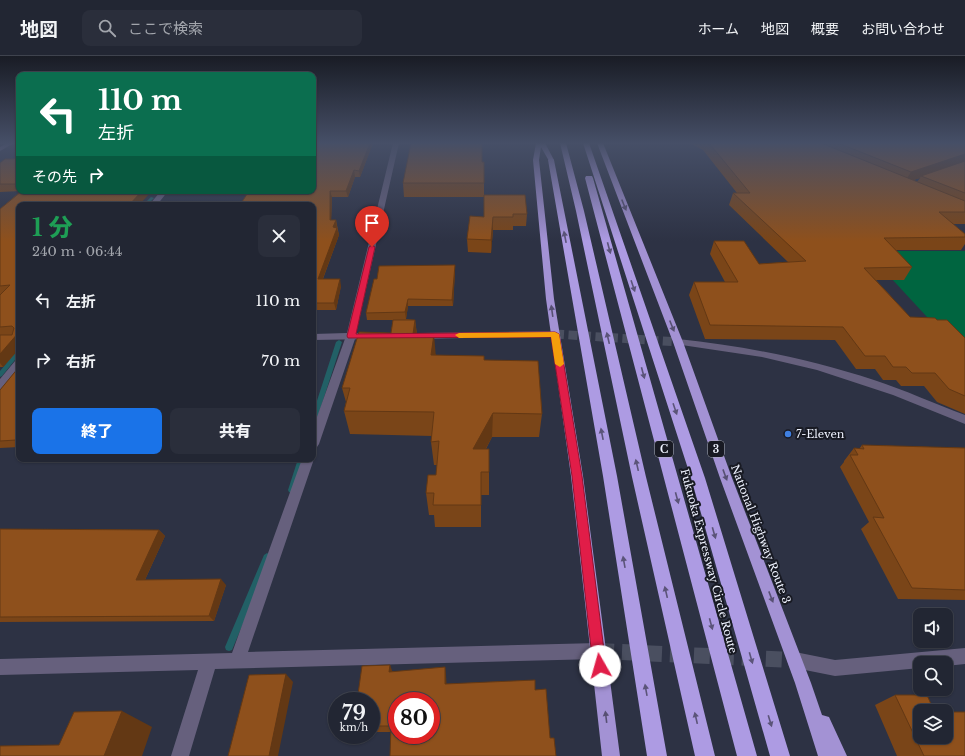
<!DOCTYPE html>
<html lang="ja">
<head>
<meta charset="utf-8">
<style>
	:root { --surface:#222633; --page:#2a2e3b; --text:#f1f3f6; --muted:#a2a5ac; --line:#3f434e; --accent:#1a73e8 }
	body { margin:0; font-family:"Libre Baskerville","Noto Sans JP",serif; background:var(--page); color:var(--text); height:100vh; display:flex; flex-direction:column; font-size:15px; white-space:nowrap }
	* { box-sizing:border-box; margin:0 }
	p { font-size:13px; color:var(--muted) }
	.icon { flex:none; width:22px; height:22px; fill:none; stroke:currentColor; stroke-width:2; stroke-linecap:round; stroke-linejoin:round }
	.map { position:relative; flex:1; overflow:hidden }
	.drawer { position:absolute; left:16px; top:146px; width:300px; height:260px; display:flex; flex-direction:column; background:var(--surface); border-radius:8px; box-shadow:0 1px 3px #0004,0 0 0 1px var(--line) }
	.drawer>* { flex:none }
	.guide { position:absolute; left:16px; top:16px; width:300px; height:122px; border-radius:8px; box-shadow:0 1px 3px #0004,0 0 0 1px var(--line); background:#0b6e4f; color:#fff; overflow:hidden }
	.tools { position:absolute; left:913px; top:552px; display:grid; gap:8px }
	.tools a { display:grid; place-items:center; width:40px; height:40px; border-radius:8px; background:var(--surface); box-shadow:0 1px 3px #0004,0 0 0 1px var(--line); font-size:20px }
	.speed { position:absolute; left:328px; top:636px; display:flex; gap:8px; font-size:20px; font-weight:700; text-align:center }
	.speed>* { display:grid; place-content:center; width:52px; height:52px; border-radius:50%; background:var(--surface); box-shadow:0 1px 3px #0004,0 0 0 1px var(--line); line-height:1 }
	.speed small { font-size:10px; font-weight:400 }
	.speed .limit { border:6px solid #d22; background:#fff; color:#111 }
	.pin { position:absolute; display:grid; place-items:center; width:34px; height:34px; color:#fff; margin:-41px -17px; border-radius:50% 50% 50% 0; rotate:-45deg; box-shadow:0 0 4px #0007 }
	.pin .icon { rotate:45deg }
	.me { position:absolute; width:44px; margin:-22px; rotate:353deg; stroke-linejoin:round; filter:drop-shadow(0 0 3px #0008) }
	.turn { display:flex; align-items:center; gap:14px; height:84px; padding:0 16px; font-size:18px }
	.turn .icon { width:52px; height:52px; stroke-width:2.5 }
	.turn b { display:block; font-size:28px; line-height:34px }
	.then { display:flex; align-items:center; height:38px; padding:0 16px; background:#0003; gap:8px; font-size:15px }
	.round { display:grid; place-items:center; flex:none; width:42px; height:42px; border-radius:8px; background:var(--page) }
	.overview { display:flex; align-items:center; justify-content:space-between; height:68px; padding:0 16px }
	h1 { font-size:24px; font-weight:800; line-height:30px; color:#1e9e55 }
	.action { display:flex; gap:8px; margin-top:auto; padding:8px 16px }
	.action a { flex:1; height:46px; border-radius:8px; background:var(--accent); color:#fff; font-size:16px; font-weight:800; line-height:46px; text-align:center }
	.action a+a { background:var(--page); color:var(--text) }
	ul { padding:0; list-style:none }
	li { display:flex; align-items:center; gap:12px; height:60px; padding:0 16px }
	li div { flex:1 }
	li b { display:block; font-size:15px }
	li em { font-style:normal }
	header { display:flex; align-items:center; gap:24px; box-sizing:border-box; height:56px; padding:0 20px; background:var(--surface); border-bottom:1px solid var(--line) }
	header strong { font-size:19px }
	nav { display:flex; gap:22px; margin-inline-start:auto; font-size:14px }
	.search { width:280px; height:36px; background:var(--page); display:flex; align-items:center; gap:10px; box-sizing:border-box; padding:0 14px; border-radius:8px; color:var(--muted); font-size:15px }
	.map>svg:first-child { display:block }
	.green { fill:#006540 }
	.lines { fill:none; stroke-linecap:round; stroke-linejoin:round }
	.stream { fill:#226066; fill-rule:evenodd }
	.minor-tunnel-far1 { stroke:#4a4f60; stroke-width:9; stroke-dasharray:9 4.5; stroke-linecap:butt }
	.minor-tunnel { stroke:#4a4f60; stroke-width:16; stroke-dasharray:16 8; stroke-linecap:butt }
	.minor { fill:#66607d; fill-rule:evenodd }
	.tertiary { fill:#66607d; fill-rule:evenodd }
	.secondary { fill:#8378a7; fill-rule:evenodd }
	.trunk { fill:#a392d4; fill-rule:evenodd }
	.motorway { fill:#ad9be3; fill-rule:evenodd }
	.wall { fill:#7a4518; fill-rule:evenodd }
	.shaded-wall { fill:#633814 }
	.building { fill:#8e501c; stroke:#633814; fill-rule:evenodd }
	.oneway { fill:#575073 }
	.oneway2 { fill:#5b5479 }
	.route { fill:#e11d48; stroke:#92132f }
	.slow { fill:#f59e0b }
	.shop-dot { fill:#3f7fe0; stroke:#181a23; stroke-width:1.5 }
	.labels { text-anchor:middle; stroke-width:4; stroke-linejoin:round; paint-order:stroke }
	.shield { fill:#181a23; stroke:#aeb2bd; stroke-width:1 }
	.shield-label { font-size:10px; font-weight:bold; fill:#eff3ff }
	.poi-label { font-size:11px; fill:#eff3ff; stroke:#181a23; text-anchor:start }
	.street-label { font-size:11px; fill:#eff3ff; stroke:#181a23 }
</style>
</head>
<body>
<header>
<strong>地図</strong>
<div class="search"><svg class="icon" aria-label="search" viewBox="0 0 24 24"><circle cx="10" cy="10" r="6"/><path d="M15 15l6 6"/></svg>ここで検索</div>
<nav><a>ホーム</a><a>地図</a><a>概要</a><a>お問い合わせ</a></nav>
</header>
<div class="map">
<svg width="965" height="700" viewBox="0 0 965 700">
	<rect width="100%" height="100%" fill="#2d3244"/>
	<path class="green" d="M 866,195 L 965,195 L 965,302 Z"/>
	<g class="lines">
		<path class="stream" d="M 151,141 L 154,142 L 147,149 L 143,149 Z
			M 339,284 L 342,286 L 316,366 L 315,368 L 313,368 L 313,357 L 336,286 Z
			M 17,296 L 19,297 L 19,299 L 2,320 L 0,321 L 0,315 L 15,297 Z
			M 298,403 L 304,403 L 294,434 L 293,436 L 291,437 L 289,436 L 288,434 Z
			M 267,497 L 270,499 L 271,501 L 232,594 L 229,595 L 226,594 L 225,591 L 264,499 Z"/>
		<path class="minor-tunnel-far1" d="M 555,278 L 678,286"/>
		<path class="minor-tunnel" d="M 598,595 L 795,604"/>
		<path class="minor" d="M 161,135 L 168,135 L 157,149 L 149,149 Z
			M 351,277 L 356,280 L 319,388 L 317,391 L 313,393 L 313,372 L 346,280 Z
			M 678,283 C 745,290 810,303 874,324 C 905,334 935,348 965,359 L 965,368 L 893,339 L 817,314 L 762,301 L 675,288 L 673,286 L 675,284 Z
			M 19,304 L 19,314 L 4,333 L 0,334 L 0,323 L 15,305 Z
			M 313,401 L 314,403 L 248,596 L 598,587 L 604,589 L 606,595 L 604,601 L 598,603 L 215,613 L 189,700 L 171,700 L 198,614 L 0,619 L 0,603 L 232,597 L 302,403 L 313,403 Z
			M 965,592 L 965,608 L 946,610 L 946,607 L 920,607 L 920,612 L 835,620 L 795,612 L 789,610 L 787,604 L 789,598 L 795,596 L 835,604 Z"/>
		<path class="tertiary" d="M 393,87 L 399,87 L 356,277 L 372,277 L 377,280 L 372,283 L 313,284 L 313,278 L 347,277 Z
			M 555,275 L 558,276 L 560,278 L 558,280 L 420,283 L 415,280 L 420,277 Z"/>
		<path class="secondary" d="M 7,87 L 14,87 L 0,95 L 0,91 Z"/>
		<path class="trunk" d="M 536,87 L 545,87 L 554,104 L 549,105 L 541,91 L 539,104 L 554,243 L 583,420 L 620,700 L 602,700 L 571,420 L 546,243 L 533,104 Z
			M 597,87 L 603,87 L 683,286 L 732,422 L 811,627 L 822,659 L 829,661 L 847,700 L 818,700 L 795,627 L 720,422 L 673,286 Z"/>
		<path class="motorway" d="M 560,87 L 566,87 L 584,155 L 646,421 L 715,700 L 695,700 L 632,421 L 576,155 Z
			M 583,87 L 589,87 L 705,422 L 790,700 L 770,700 L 691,422 Z
			M 551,102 L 554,104 L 617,420 L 667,700 L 647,700 L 603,420 L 548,104 Z
			M 586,120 L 592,120 L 593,122 L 757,700 L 737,700 L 585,122 Z"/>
	</g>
	<path class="wall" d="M 318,87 L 383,87 L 373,87 L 360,121 L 355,121 L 348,141 L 332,141 L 331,164 L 336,164 L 339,179 L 323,223 L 341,230 L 336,254 L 313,254 L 313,135 Z
		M 690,87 L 965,87 L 965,168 L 953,168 L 965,178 L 965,188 L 961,194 L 896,194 L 912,211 L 904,224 L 876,224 L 910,261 L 937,264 L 965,282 L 965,358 L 937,346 L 924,330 L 901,330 L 896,324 L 883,324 L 875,313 L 856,313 L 835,284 L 705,283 L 689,239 L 694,226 L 725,226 L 710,198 L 714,185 L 759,208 L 788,206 L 729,149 L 733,137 L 737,137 L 703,94 ZM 920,122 L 917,126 L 913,124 Z
		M 19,99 L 19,135 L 152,135 L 19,149 L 19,293 L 3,311 L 0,311 L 0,239 L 2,238 L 0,238 L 0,153 L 21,135 L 0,136 L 0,107 L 14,103 Z
		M 482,106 L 484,106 L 484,139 L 527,158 L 526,170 L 513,170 L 513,174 L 493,174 L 491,197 L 468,196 L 467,183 L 484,161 L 484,141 L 404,141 L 403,127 Z
		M 455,209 L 455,215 L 453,250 L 408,250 L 406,263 L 415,264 L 417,278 L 436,299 L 484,304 L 542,358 L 539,381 L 492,381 L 486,393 L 489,416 L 489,439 L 481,439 L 481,471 L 435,471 L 434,459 L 429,459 L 426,437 L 436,419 L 437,409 L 434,409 L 431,386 L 432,380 L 350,378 L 344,355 L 346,346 L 342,332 L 391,277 L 393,264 L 367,264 L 366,257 L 377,223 Z
		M 19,311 L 19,391 L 0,392 L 0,334 Z
		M 862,389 L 965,392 L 965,544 L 898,543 L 861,473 L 869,466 L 840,411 L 844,406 L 844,405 L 854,392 L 859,393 Z
		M 0,473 L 159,474 L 165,480 L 145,524 L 226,529 L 214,565 L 0,566 Z
		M 392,615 L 446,619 L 446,628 L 535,634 L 550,682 L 391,676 L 371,676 L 371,645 Z
		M 895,639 L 920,655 L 965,700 L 897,700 L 875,649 Z"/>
	<path class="shaded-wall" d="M 370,87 L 373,87 L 360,121 L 359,115 Z
		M 965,98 L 965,106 L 921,120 L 920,122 L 904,127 L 911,116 Z
		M 354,114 L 355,121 L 348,141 L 346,135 Z
		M 142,135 L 152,135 L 139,149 L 129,149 Z
		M 330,135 L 332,141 L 331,171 L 330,164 Z
		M 493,161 L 493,174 L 491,197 L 491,184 Z
		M 336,164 L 337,171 L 334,178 L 333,171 Z
		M 337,172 L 339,179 L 320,230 L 318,223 Z
		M 455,209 L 455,215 L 453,250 L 452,244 Z
		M 340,223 L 341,230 L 336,254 L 334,247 Z
		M 408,243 L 408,250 L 406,263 L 405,256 Z
		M 415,264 L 418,287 L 413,278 Z
		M 19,276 L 19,293 L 3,311 L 0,307 L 0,298 Z
		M 434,278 L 436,302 L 431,299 Z
		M 493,357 L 492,381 L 473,416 L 473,393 Z
		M 19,380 L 19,387 L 16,384 Z
		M 159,474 L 165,480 L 142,530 L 136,524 Z
		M 221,523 L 226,529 L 214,565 L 209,560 Z
		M 390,609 L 393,617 L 389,616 Z
		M 445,611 L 446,619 L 447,635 L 445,628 Z
		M 286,618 L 293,626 L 278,700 L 269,700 Z
		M 122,655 L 152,671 L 142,700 L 104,700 Z"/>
	<path class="building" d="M 318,87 L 370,87 L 359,115 L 354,114 L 346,135 L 330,135 L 330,164 L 336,164 L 333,171 L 337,172 L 318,223 L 340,223 L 334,247 L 313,247 L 313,149 L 240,149 L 249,135 L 313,135 L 313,97 Z
		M 411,87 L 482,87 L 482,106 L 484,106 L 484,127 L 403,127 Z
		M 709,87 L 821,87 L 965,145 L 965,156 L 939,156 L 965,178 L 965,181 L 884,182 L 912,211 L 864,212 L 910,261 L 935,262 L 937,264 L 947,264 L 965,282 L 965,340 L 949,333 L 935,317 L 912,317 L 906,311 L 893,311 L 885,300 L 865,300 L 843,271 L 710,269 L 694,226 L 738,226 L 714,185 L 744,185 L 759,208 L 806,205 L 733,137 L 750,137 Z
		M 838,87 L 965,87 L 965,98 L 911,116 Z
		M 19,99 L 19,128 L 0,128 L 0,107 L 5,103 L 14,103 Z
		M 965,105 L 965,137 L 921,120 Z
		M 22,135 L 142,135 L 129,149 L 19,149 L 19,276 L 0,298 L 0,279 L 12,279 L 14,272 L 12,270 L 0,271 L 0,239 L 10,229 L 0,230 L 0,153 Z
		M 484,139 L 525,139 L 527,158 L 513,158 L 513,161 L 493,161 L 491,184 L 467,183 L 470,160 L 484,161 Z
		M 455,209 L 452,244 L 408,243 L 405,256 L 366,257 L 374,223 L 377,223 L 379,210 Z
		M 393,264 L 415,264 L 413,278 L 434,278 L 431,299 L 484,300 L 484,304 L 538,305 L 542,358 L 493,357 L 473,393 L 489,393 L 489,416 L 481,416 L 481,449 L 433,449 L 434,437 L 426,437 L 428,419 L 436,419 L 439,385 L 431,386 L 434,356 L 344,355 L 350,332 L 342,332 L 359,276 L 391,277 Z
		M 19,311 L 19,380 L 16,384 L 0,385 L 0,334 Z
		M 862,389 L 965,392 L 965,534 L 912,532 L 873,461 L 884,462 L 850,399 L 858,399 L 854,392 L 864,393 Z
		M 0,473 L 159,474 L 136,524 L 221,523 L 209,560 L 0,561 Z
		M 390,609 L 389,616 L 445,611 L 445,628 L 535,624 L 535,634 L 546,633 L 550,682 L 554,682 L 556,700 L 390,700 L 391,670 L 371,670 L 371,645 L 357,645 L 362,610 ZM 397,645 L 431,645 L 431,679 L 397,679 Z
		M 286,618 L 269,700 L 228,700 L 249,619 Z
		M 895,639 L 927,639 L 934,655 L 920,655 L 920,681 L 946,681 L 946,656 L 965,656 L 965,700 L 924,700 Z
		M 122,655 L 104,700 L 0,700 L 0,690 L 59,689 L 74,656 Z"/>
	<defs><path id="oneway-solid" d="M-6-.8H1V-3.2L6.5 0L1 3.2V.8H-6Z"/></defs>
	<g class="oneway">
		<use href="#oneway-solid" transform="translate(624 149) rotate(68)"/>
		<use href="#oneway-solid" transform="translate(552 255) rotate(-98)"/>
		<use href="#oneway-solid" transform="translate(672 270) rotate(68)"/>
		<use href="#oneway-solid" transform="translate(725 419) rotate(70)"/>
		<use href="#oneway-solid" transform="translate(771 541) rotate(69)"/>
		<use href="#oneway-solid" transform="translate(606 661) rotate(-97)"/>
	</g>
	<g class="oneway2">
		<use href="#oneway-solid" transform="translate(565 181) rotate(-101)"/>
		<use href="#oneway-solid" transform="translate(609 192) rotate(75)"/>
		<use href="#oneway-solid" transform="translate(633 230) rotate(71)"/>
		<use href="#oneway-solid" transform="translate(608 282) rotate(-103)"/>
		<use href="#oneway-solid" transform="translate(643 317) rotate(75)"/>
		<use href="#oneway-solid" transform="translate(675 353) rotate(71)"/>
		<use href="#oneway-solid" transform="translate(602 378) rotate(-101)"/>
		<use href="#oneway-solid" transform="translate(637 409) rotate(-103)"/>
		<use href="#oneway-solid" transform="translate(677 442) rotate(75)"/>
		<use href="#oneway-solid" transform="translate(714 477) rotate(74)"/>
		<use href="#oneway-solid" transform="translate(624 506) rotate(-100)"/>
		<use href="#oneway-solid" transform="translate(666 536) rotate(-103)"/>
		<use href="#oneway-solid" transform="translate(711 568) rotate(75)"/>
		<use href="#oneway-solid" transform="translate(751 602) rotate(74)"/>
		<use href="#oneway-solid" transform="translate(646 634) rotate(-100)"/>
		<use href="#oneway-solid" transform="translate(696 662) rotate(-103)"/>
		<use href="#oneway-solid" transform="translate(770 665) rotate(73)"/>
	</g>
	<linearGradient id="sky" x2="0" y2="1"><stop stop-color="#191c25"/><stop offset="0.47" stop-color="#464f67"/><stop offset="1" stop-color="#464f67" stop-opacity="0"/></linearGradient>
	<rect width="965" height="185" fill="url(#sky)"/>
	<path class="route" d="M 372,189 L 375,191 L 356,278 L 555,276 L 559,278 L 582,420 L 606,610 L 604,614 L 600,616 L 595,614 L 593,610 L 572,420 L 551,281 L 348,282 L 347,280 L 369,191 Z"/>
	<path class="slow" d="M 555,276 L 559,278 L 564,308 L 560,311 L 555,308 L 551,281 L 459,282 L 455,279 L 459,277 Z"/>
	<circle class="shop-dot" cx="788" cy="378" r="4"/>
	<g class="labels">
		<g class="shield">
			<rect x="655" y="385" width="18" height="16" rx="3"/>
			<rect x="708" y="385" width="16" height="16" rx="3"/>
		</g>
		<g class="shield-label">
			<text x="664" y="397">C</text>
			<text x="716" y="397">3</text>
		</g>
		<g class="poi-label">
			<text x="796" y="382">7-Eleven</text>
		</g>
		<g class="street-label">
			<text transform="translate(761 478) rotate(69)" y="4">National Highway Route 3</text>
			<text transform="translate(709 505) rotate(75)" y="4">Fukuoka Expressway Circle Route</text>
		</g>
	</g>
</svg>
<div class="tools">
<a><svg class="icon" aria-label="sound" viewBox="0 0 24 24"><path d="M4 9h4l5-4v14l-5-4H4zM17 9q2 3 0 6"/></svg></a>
<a><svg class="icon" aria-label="search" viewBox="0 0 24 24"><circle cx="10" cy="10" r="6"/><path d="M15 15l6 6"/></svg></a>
<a><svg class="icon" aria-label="layers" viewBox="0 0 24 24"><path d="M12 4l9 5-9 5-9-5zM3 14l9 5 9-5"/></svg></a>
</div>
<div class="speed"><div>79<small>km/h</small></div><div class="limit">80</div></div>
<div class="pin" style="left:372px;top:191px;background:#d93025"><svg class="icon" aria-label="arrive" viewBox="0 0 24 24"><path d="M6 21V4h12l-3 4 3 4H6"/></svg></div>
<svg class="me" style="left:600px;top:610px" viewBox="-20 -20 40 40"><circle r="19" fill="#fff"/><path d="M0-13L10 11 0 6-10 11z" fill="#e11d48"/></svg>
<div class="guide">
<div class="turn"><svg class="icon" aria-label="left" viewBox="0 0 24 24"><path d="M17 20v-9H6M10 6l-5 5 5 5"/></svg><div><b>110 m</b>左折</div></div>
<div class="then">その先<svg class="icon" aria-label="right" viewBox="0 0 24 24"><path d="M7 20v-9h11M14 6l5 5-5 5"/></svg></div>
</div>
<section class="drawer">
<div class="overview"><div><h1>1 分</h1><p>240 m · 06:44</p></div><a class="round"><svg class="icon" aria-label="close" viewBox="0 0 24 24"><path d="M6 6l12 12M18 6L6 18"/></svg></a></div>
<ul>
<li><svg class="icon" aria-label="left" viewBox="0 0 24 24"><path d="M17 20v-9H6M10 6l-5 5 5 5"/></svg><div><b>左折</b></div><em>110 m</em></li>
<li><svg class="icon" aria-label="right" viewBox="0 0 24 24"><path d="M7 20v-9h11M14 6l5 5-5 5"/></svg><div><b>右折</b></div><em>70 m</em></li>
</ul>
<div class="action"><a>終了</a><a>共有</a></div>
</section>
</div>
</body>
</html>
